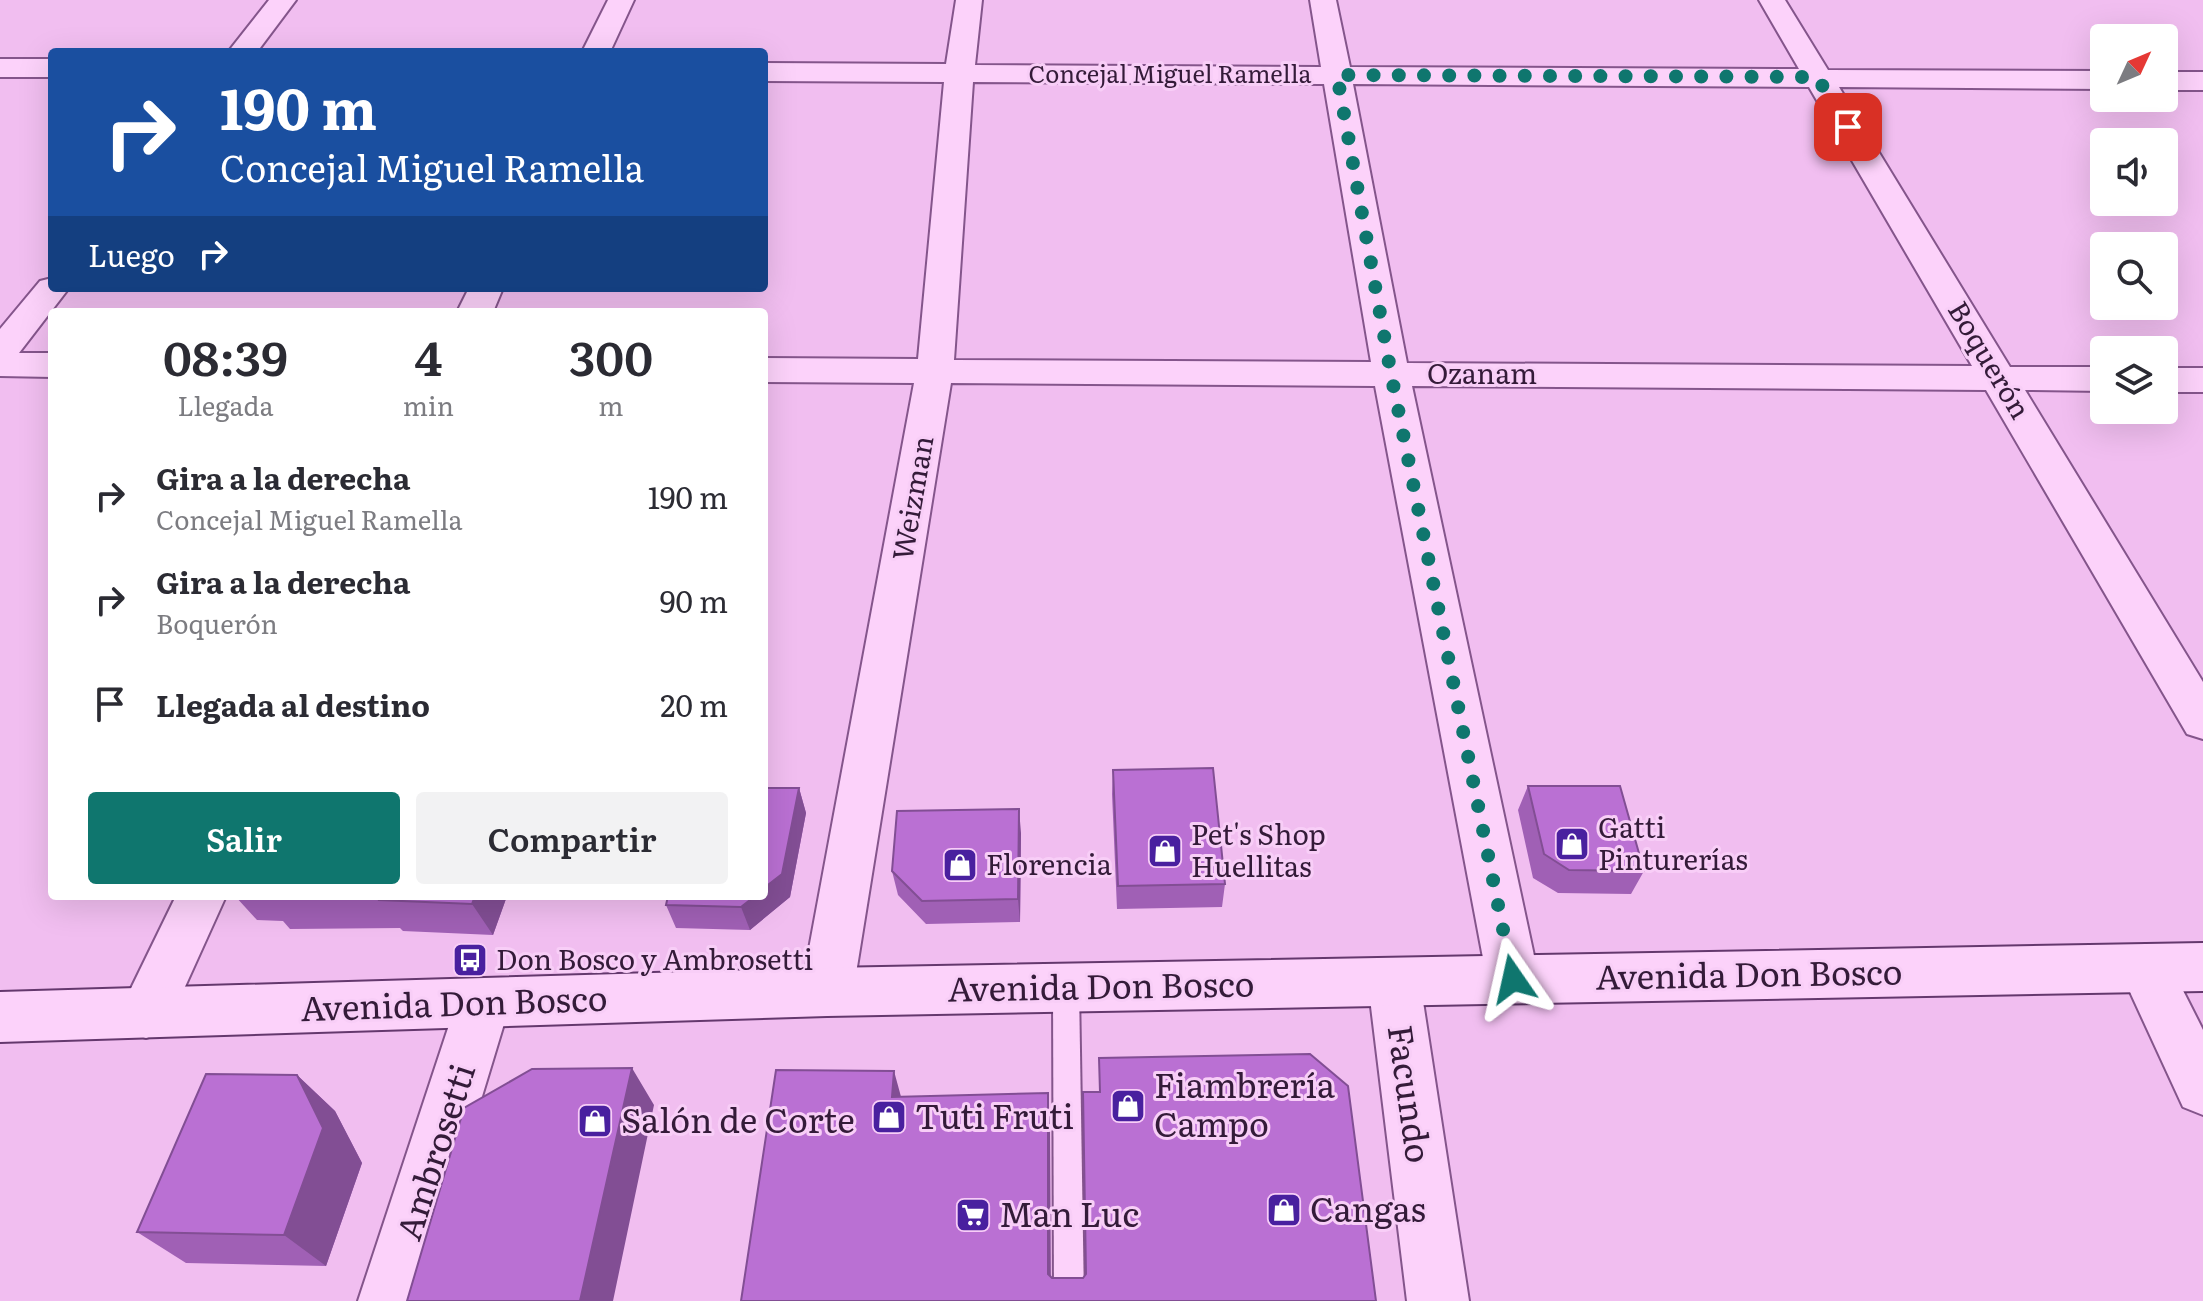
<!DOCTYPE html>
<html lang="es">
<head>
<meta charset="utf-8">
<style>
	:root { --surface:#fff; --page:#f2f2f3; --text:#2b2b33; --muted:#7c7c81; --accent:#0f766e }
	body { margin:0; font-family:Literata,serif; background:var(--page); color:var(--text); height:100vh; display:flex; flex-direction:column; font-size:30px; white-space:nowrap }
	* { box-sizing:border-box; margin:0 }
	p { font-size:26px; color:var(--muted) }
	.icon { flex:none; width:44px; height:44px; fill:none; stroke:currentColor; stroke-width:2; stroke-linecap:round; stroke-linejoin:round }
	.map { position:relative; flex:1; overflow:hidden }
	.side { position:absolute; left:48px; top:308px; width:720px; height:592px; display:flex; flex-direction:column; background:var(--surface); border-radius:8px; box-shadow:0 8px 32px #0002 }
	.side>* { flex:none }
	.guide { position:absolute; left:48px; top:48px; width:720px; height:244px; border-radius:8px; box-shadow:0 8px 32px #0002; background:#1a4fa0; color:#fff; overflow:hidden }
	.needle { width:52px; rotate:46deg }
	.fabs { position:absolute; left:2090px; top:24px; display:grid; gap:16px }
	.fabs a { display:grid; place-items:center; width:88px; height:88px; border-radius:8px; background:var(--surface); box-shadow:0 8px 32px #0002; font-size:40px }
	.pin { position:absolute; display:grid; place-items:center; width:68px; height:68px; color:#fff; margin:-34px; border-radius:16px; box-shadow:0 4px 12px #0006 }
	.me { position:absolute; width:88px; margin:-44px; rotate:349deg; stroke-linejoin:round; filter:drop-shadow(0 0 6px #0008) }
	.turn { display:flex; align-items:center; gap:28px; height:168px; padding:0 40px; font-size:36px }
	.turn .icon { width:104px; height:104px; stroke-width:2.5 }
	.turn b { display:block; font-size:56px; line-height:68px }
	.then { display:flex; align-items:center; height:76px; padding:0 40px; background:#0003; gap:16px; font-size:30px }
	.eta { display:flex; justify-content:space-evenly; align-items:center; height:136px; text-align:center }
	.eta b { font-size:48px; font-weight:600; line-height:56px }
	.cta { display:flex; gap:16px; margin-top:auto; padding:16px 40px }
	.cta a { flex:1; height:92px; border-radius:8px; background:var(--accent); color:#fff; font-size:32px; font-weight:600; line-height:92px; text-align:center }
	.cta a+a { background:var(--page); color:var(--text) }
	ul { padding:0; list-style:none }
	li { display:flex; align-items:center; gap:24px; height:104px; padding:0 40px }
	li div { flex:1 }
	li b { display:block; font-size:30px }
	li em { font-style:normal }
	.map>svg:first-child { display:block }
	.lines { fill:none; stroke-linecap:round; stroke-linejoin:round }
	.lane-casing { stroke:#84558b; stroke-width:4 }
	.street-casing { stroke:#84558b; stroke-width:4 }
	.secondary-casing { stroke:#64386d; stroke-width:4 }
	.lane { fill:#fcd2fa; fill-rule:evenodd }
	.street { fill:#fcd2fa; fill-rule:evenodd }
	.secondary { fill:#fcd2fa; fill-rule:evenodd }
	.wall { fill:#a060b5 }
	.shaded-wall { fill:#824e94 }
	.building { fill:#ba70d3; stroke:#824e94; stroke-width:2 }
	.route { stroke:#0f766e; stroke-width:14; stroke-dasharray:0 25.2 }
	.labels { text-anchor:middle; stroke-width:6; stroke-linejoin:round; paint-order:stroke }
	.far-street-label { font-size:24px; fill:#341b39; stroke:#f8cef7 }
	.street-label { font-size:28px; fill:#341b39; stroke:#f8cef7 }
	.poi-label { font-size:28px; fill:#341b39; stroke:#f8cef7; text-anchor:start }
	.near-street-label { font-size:34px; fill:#341b39; stroke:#f8cef7 }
	.near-poi-label { font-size:34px; fill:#341b39; stroke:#f8cef7; text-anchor:start }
</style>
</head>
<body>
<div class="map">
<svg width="2203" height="1301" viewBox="0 0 2203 1301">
	<rect width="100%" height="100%" fill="#f1bef0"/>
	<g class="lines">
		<g class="lane-casing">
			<path id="lane" d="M 1066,976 L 1075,979 L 1079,988 L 1084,1301 L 1054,1301 L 1053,988 L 1057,979 Z"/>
		</g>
		<g class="street-casing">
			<path id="street" d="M 269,0 L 296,0 L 257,52 L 228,52 Z
				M 608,0 L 634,0 L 610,52 L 582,52 Z
				M 956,0 L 982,0 L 975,65 L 1321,67 L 1310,0 L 1336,0 L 1350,67 L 1799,69 L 1759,0 L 1785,0 L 1828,70 L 2104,71 L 2104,89 L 1839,87 L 2010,367 L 2104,367 L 2104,391 L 2025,390 L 2203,682 L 2203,739 L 2187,734 L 1986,390 L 1412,386 L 1539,979 L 1532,996 L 1513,1003 L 1494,996 L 1487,979 L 1375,386 L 951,383 L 853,992 L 846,1009 L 827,1016 L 808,1009 L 801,992 L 914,383 L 764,382 L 764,358 L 918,359 L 944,82 L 764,81 L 764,63 L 946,64 ZM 973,82 L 1324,84 L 1371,362 L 954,360 ZM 1353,84 L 1809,87 L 1972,366 L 1407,363 Z
				M 0,59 L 52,59 L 52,77 L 0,77 Z
				M 2164,72 L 2203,72 L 2203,90 L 2164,90 Z
				M 52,278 L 52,288 L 69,288 L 19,353 L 52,353 L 52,377 L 0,376 L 0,329 L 40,281 Z
				M 469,288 L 503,288 L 493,312 L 457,312 Z
				M 2164,368 L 2203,368 L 2203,392 L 2164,392 Z
				M 176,896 L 226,896 L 165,1031 L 146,1038 L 127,1031 L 119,1013 Z
				M 2145,944 L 2163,951 L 2203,1030 L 2203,1115 L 2183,1107 L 2119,968 L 2127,951 Z
				M 1394,958 L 1413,965 L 1420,982 L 1469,1301 L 1407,1301 L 1368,982 L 1375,965 Z
				M 483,979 L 502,987 L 510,1004 L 420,1301 L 358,1301 L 456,1004 L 464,987 Z"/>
		</g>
		<g class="secondary-casing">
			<path id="secondary" d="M 2203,943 L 2203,991 L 827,1016 L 0,1042 L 0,992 L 827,968 Z"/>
		</g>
		<use href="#lane" class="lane"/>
		<use href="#street" class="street"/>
		<use href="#secondary" class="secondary"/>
	</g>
	<path class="wall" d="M 1113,770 L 1225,884 L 1222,907 L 1117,909 L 1112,794 Z
		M 1528,786 L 1644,871 L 1631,894 L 1558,893 L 1533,878 L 1518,810 Z
		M 799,788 L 806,813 L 790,897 L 750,930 L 676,928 L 666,905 Z
		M 1021,833 L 1020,922 L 926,924 L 898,895 L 892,871 Z
		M 235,896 L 507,896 L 493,935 L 403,931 L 400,928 L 290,929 L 283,921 L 257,920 Z
		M 297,1075 L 335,1111 L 362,1163 L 326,1266 L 186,1263 L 137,1232 Z"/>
	<path class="shaded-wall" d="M 799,788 L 806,813 L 790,897 L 750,930 L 741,907 L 755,896 L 764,896 L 764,888 Z
		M 1019,809 L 1021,833 L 1020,922 L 1018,899 Z
		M 475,896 L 507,896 L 493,935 L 472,904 Z
		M 632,1068 L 654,1105 L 613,1301 L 580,1301 Z
		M 894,1071 L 903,1104 L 892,1097 Z
		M 297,1075 L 335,1111 L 362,1163 L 326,1266 L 284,1235 Z
		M 1048,1093 L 1050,1126 L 1051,1301 L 1048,1274 Z"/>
	<path class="building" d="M 1213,768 L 1225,884 L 1118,886 L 1113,770 Z
		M 1528,786 L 1620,786 L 1644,871 L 1569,870 L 1544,854 Z
		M 764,788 L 799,788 L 782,874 L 764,888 Z
		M 1019,809 L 1018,899 L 922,901 L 892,871 L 897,811 Z
		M 262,896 L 475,896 L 472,904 L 379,900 L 380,896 Z
		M 668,896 L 755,896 L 741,907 L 666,905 Z
		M 1310,1054 L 1348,1086 L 1376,1301 L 741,1301 L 776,1070 L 894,1071 L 892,1097 L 1048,1093 L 1048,1274 L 1052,1278 L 1083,1278 L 1086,1274 L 1083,1092 L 1100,1092 L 1099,1058 Z
		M 632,1068 L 580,1301 L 407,1301 L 464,1108 L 532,1069 Z
		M 206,1074 L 297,1075 L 323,1128 L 284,1235 L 137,1232 Z"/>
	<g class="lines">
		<path class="route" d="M 1513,979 L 1391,374 L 1337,75 L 1817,77 L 1848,127"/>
	</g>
	<defs>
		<g id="shop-square" transform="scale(1.8)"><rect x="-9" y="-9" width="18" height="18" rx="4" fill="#49209f" stroke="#f8cef7"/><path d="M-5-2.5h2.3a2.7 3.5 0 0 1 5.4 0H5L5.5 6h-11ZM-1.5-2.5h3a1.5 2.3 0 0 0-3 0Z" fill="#fff"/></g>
		<g id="bus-square" transform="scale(1.8)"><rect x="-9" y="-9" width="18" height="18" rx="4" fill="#49209f" stroke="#f8cef7"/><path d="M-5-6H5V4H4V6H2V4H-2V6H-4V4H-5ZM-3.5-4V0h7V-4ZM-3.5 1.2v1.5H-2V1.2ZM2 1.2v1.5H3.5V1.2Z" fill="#fff"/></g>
		<g id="supermarket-square" transform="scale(1.8)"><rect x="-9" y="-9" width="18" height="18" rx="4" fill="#49209f" stroke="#f8cef7"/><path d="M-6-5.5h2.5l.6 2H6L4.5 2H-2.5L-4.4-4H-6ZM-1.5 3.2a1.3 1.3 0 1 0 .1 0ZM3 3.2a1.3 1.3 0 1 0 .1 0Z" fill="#fff"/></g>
	</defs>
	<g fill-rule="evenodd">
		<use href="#shop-square" x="1572" y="844"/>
		<use href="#shop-square" x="1165" y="851"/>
		<use href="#shop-square" x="960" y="865"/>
		<use href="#bus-square" x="470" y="960"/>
		<use href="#shop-square" x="1128" y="1106"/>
		<use href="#shop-square" x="889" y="1117"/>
		<use href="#shop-square" x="595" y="1121"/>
		<use href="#shop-square" x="1284" y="1210"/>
		<use href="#supermarket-square" x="973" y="1215"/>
	</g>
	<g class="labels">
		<g class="far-street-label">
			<text x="1170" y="83">Concejal Miguel Ramella</text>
		</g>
		<g class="street-label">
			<text transform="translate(1989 360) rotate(59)" y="10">Boquerón</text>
			<text x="1482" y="384">Ozanam</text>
			<text transform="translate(913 498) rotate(-80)" y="10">Weizman</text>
		</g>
		<g class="poi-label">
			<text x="1598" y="838">Gatti<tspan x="1598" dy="32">Pinturerías</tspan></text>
			<text x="1191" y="845">Pet's Shop<tspan x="1191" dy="32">Huellitas</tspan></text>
			<text x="986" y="875">Florencia</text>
			<text x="496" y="970">Don Bosco y Ambrosetti</text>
		</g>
		<g class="near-street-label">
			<text transform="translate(1749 975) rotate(-1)" y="12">Avenida Don Bosco</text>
			<text transform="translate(1101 987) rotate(-1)" y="12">Avenida Don Bosco</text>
			<text transform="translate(454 1004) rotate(-2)" y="12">Avenida Don Bosco</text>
			<text transform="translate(1409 1094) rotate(82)" y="12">Facundo</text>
			<text transform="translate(436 1152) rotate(-72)" y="12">Ambrosetti</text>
		</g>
		<g class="near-poi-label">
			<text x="1154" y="1098">Fiambrería<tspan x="1154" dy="39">Campo</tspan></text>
			<text x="915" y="1129">Tuti Fruti</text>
			<text x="621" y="1133">Salón de Corte</text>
			<text x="1310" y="1222">Cangas</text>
			<text x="999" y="1227">Man Luc</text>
		</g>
	</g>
</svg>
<div class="fabs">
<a><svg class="needle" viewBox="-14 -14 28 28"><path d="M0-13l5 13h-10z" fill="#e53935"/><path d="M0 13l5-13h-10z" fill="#7c7c81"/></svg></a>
<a><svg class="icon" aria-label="sound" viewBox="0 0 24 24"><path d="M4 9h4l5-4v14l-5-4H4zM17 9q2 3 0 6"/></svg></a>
<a><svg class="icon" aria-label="search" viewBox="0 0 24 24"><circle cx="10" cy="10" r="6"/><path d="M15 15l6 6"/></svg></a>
<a><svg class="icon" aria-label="layers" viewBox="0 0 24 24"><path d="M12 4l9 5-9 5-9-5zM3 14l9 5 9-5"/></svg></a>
</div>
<div class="pin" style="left:1848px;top:127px;background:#d93025"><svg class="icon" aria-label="arrive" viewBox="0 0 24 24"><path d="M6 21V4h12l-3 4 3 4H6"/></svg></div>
<svg class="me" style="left:1513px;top:979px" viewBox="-20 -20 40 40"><path d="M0-17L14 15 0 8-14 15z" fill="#0f766e" stroke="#fff" stroke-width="4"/></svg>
<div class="guide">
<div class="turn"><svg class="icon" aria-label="right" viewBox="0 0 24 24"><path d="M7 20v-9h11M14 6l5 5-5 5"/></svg><div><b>190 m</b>Concejal Miguel Ramella</div></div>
<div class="then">Luego<svg class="icon" aria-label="right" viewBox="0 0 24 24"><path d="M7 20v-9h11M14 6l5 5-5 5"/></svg></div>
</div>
<section class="side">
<div class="eta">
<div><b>08:39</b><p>Llegada</p></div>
<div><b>4</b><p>min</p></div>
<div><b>300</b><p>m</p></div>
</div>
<ul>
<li><svg class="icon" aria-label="right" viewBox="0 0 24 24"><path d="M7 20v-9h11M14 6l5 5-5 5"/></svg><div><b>Gira a la derecha</b><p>Concejal Miguel Ramella</p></div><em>190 m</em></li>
<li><svg class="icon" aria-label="right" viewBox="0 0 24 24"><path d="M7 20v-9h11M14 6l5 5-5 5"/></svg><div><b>Gira a la derecha</b><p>Boquerón</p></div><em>90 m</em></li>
<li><svg class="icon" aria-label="arrive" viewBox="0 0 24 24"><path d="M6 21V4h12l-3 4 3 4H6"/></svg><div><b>Llegada al destino</b></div><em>20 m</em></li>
</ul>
<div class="cta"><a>Salir</a><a>Compartir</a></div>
</section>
</div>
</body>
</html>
